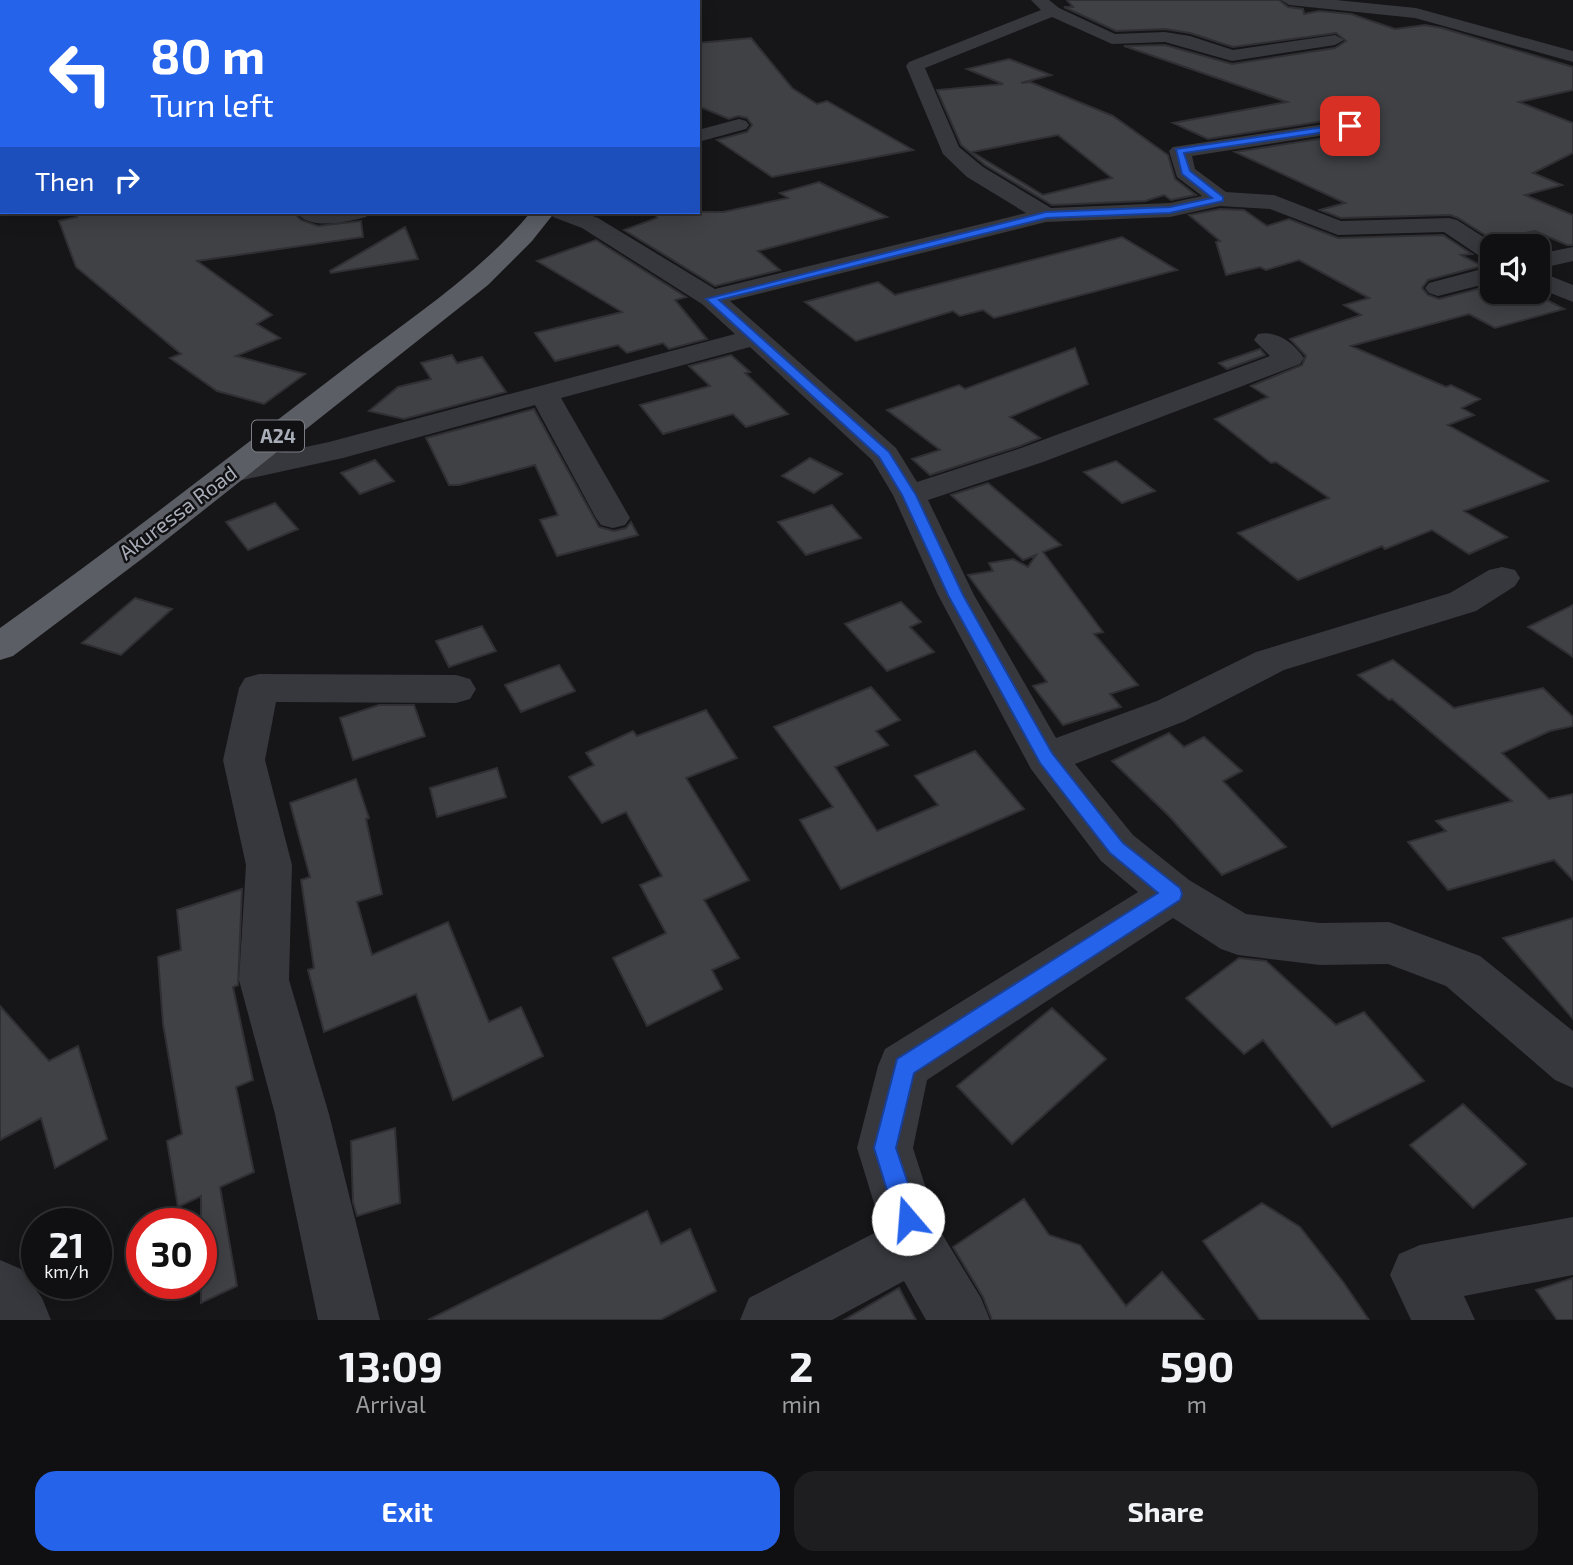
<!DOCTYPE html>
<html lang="en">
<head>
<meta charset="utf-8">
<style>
	:root { --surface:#101012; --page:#1e1e20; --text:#f1f3f6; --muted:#9c9d9f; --line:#303032; --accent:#2563eb }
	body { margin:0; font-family:"Exo 2",sans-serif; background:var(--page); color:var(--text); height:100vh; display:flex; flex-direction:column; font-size:26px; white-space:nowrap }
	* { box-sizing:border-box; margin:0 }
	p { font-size:23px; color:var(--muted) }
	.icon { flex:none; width:38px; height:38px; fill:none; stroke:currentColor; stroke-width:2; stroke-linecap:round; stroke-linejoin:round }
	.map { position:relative; height:1320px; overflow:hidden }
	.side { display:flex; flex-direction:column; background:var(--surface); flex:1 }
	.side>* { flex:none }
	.banner { position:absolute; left:0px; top:0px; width:700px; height:214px; box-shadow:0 4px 18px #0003,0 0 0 2px var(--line); background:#2563eb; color:#fff; overflow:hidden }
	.tools { position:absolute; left:1480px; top:234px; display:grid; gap:14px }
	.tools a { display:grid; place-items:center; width:70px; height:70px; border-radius:14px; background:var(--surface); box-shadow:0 4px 18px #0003,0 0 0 2px var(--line); font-size:35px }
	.speed { position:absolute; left:21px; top:1208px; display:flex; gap:14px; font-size:35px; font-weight:700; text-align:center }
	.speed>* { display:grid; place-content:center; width:91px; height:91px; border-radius:50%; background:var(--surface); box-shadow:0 4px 18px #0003,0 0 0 2px var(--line); line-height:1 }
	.speed small { font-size:18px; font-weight:400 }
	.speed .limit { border:10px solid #d22; background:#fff; color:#111 }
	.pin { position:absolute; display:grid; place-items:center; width:60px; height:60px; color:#fff; margin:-30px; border-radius:14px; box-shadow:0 4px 10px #0006 }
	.me { position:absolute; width:77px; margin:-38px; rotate:342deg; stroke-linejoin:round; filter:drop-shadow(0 0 5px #0008) }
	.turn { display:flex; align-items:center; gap:24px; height:147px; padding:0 35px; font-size:32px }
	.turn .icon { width:91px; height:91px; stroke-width:2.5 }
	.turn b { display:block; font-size:49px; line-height:60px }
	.then { display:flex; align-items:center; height:66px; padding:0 35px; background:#0003; gap:14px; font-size:26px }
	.eta { display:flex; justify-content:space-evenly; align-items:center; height:119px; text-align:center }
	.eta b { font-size:42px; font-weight:700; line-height:49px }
	.cta { display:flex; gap:14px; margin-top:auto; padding:14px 35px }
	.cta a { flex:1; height:80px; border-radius:21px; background:var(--accent); color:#fff; font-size:28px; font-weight:700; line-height:80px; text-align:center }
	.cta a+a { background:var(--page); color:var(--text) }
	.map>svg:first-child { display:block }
	.building { fill:#404145; stroke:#303034; stroke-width:2; fill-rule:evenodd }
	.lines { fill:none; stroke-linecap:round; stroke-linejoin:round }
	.minor { fill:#37383d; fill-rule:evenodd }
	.trunk { fill:#5b5e65; fill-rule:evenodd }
	.route { fill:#2563eb; stroke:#184099; stroke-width:2 }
	.labels { text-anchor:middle; stroke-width:5; stroke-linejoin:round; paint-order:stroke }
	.shield { fill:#111113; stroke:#7b7e86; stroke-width:2 }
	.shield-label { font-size:19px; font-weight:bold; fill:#a8adb8 }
	.street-label { font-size:21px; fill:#a8adb8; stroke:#111113 }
</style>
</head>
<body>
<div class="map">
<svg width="1573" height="1320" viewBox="0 0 1573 1320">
	<rect width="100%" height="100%" fill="#161618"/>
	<path class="building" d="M 1067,0 L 1279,0 L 1288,7 L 1303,9 L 1304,14 L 1319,11 L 1351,14 L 1395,29 L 1425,25 L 1442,28 L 1573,67 L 1573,90 L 1519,102 L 1573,123 L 1573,153 L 1533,173 L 1562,185 L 1525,195 L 1573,215 L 1573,245 L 1567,245 L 1535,231 L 1493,240 L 1458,218 L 1450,215 L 1341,218 L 1320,210 L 1345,203 L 1235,152 L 1357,133 L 1363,126 L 1359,120 L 1350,117 L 1208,139 L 1173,123 L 1287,102 L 1124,46 L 1165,45 L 1232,64 L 1335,48 L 1346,41 L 1336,33 L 1233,47 L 1190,33 L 1165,29 L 1116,31 L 1064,7 L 1073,7 Z
		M 751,38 L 792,88 L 817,104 L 827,101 L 913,150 L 772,177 L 717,140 L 747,132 L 752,125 L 747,118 L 738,116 L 729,119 L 698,106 L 698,43 Z
		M 1009,59 L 1051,75 L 1021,83 L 1030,82 L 1113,116 L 1168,155 L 1175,179 L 1196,195 L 1171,200 L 1164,195 L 1145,201 L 1052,205 L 985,165 L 961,145 L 937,90 L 1003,84 L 967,69 ZM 1058,135 L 1112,178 L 1043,195 L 972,152 Z
		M 819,182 L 887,217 L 758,251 L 780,270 L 715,286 L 624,230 L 657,218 L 655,212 L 723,212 L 788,198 L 780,193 Z
		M 1220,209 L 1244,210 L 1267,226 L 1289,219 L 1338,238 L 1443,235 L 1472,254 L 1461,255 L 1482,266 L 1428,280 L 1422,288 L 1428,295 L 1439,299 L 1493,285 L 1493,292 L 1532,292 L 1564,309 L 1495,328 L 1469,314 L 1351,346 L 1446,387 L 1451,385 L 1480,399 L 1462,408 L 1474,415 L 1448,425 L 1548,481 L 1464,511 L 1507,537 L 1469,554 L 1432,530 L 1385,549 L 1382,546 L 1298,580 L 1238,533 L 1329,498 L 1276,462 L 1271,463 L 1215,419 L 1268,397 L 1251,386 L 1302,365 L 1306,356 L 1290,339 L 1361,315 L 1344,305 L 1369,298 L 1299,260 L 1266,270 L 1260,267 L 1226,275 L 1216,242 L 1220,241 L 1189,215 Z
		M 75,212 L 293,212 L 301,220 L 318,226 L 361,221 L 363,237 L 197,261 L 272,315 L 257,324 L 280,338 L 236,356 L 305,374 L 264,404 L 217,391 L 170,358 L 181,354 L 76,267 L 59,221 L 77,217 Z
		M 405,227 L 418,259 L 331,273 L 330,271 Z
		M 1122,237 L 1177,270 L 994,318 L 983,310 L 960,316 L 953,311 L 856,341 L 805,302 L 878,282 L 895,295 Z
		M 596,240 L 686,297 L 675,300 L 707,339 L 669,349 L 663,343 L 627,353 L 618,345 L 555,361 L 535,333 L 622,312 L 537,261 Z
		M 1075,348 L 1088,384 L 1010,417 L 1040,438 L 1020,446 L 930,475 L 912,459 L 940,450 L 887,410 L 959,385 L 965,389 Z
		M 1260,349 L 1265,355 L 1227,369 L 1219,363 Z
		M 452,355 L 457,363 L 482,357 L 506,392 L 404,419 L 369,411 L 398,387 L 431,379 L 421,363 Z
		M 731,355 L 750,372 L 745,373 L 788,414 L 746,427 L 733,414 L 663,434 L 640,405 L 710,386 L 689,366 Z
		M 534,409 L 599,527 L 614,531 L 626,528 L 631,522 L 638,535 L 557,556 L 540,520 L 558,515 L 535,465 L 459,485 L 449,485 L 426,438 Z
		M 810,458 L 842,474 L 814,493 L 782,476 Z
		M 375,460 L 394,481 L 360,494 L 341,473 Z
		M 1116,461 L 1155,491 L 1122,503 L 1084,472 Z
		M 988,483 L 1061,545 L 1043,552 L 1103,632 L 1094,634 L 1138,685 L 1110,694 L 1121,707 L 1063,725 L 1033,686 L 1047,682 L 968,575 L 993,571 L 989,563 L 1013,559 L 1028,567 L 1036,555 L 1023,560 L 951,495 Z
		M 275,503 L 298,529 L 248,550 L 226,522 Z
		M 832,505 L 861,538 L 806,555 L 778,522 Z
		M 135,598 L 172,609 L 121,655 L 82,643 Z
		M 901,602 L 921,622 L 910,627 L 934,652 L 887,671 L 845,624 Z
		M 1573,605 L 1573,657 L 1528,627 Z
		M 482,626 L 496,651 L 449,667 L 436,641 Z
		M 1393,660 L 1454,708 L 1543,688 L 1573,717 L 1573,726 L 1550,731 L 1502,753 L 1549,799 L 1573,794 L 1573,880 L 1554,860 L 1448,890 L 1408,842 L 1446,831 L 1436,821 L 1512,801 L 1392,699 L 1389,700 L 1358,675 Z
		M 559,665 L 575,691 L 521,712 L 505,685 Z
		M 871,687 L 900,720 L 876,731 L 888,745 L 835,767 L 877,831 L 938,805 L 915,776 L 975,751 L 1024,809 L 841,889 L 800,820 L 833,807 L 774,727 Z
		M 379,705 L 414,705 L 425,736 L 353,760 L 340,718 Z
		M 706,710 L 737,758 L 686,778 L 749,880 L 704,900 L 739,958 L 712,970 L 722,989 L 647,1026 L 613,958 L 666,933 L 640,885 L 662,876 L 626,812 L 602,823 L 569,777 L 594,765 L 586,753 L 633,731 L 637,736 Z
		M 1169,733 L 1184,747 L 1204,737 L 1242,771 L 1223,781 L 1286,847 L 1222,875 L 1169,816 L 1112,761 Z
		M 497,768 L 506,797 L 437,817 L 430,788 Z
		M 356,779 L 369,818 L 366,819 L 382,894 L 357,902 L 372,955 L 448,922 L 489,1022 L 521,1007 L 543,1056 L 453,1100 L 416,994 L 324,1032 L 308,970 L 314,968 L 301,880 L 310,877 L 290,803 Z
		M 242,889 L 238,985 L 233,987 L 253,1080 L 236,1087 L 254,1172 L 220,1187 L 237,1286 L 201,1303 L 201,1196 L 178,1207 L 167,1141 L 182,1134 L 163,1024 L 158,957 L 181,950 L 177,910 Z
		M 1573,918 L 1573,1019 L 1503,938 Z
		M 1239,958 L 1266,961 L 1336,1025 L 1364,1012 L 1424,1081 L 1332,1127 L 1263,1040 L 1244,1054 L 1186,998 Z
		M 0,1006 L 49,1061 L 78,1046 L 107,1139 L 55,1168 L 41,1118 L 0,1140 Z
		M 1052,1008 L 1106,1059 L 1012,1144 L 957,1086 Z
		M 1463,1104 L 1526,1164 L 1473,1208 L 1410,1145 Z
		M 395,1128 L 400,1203 L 357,1216 L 353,1202 L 351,1141 Z
		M 1024,1199 L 1049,1235 L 1080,1245 L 1126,1306 L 1162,1272 L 1204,1320 L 992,1320 L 983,1297 L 953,1247 Z
		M 1262,1203 L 1300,1227 L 1344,1283 L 1369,1320 L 1260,1320 L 1203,1241 Z
		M 647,1211 L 661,1244 L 690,1229 L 716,1291 L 660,1320 L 428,1320 Z
		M 1573,1278 L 1573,1320 L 1557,1320 L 1536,1290 Z
		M 899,1288 L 916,1320 L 844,1320 Z"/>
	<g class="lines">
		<path class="minor" d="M 156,0 L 199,0 L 200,2 L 155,2 Z
			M 494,0 L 515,0 L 493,2 Z
			M 1031,0 L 1049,0 L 1059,8 L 1115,34 L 1165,32 L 1190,36 L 1233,50 L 1335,35 L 1344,40 L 1335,45 L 1232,61 L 1165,42 L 1112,44 L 1052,17 L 925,68 L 959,147 L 983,167 L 1051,208 L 1170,203 L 1202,196 L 1177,177 L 1169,151 L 1173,147 L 1350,120 L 1357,122 L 1360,126 L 1357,130 L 1192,156 L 1195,169 L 1226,192 L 1274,195 L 1341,221 L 1449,218 L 1457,220 L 1499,247 L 1493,247 L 1493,261 L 1484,259 L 1444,232 L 1338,235 L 1270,209 L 1220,206 L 1170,217 L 1046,222 L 730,301 L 896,448 L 917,482 L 1021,448 L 1270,356 L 1254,340 L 1258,334 C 1277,330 1294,343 1304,358 L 1300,364 L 1043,462 L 928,500 L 974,595 L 1056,738 L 1157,701 L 1256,652 L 1450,593 L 1489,570 L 1502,567 L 1515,570 L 1520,578 L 1515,586 L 1476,611 L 1284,670 L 1185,721 L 1075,764 L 1133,835 L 1189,880 L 1246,914 L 1320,923 L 1389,922 L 1480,956 L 1573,1031 L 1573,1088 L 1555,1080 L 1446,986 L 1388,964 L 1320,965 L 1238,955 L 1221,949 L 1173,918 L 927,1080 L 913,1148 L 939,1229 L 981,1298 L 990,1320 L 926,1320 L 904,1281 L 832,1320 L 740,1320 L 749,1298 L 882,1229 L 857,1148 L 878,1066 L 885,1049 L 1138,892 L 1101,861 L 1031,769 L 938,595 L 893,495 L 872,460 L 750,347 L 561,398 L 630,518 L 625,525 L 613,528 L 601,525 L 596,518 L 535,405 L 343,458 L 233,482 L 222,479 L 217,472 L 222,465 L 329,442 L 735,334 L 702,304 L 582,228 L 553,217 L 550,212 L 582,212 L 598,218 L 715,289 L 1026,213 L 967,177 L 943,154 L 906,66 L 909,62 L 1041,10 Z
			M 1281,0 L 1336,0 L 1416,8 L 1573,51 L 1573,62 L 1415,18 L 1289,5 Z
			M 0,18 L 2,18 L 2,28 L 0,28 Z
			M 0,54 L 2,54 L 2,64 L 0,64 Z
			M 2,83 L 2,95 L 0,96 L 0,84 Z
			M 739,119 L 746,121 L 749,125 L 746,129 L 698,142 L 698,130 Z
			M 296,212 L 370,212 L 366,217 C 347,222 309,231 296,212 Z
			M 1573,247 L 1573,261 L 1538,269 L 1538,254 Z
			M 1493,266 L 1493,282 L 1438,296 L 1429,293 L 1425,288 L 1429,283 Z
			M 1538,271 L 1573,285 L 1573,302 L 1538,288 Z
			M 259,674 L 456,675 L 470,679 L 476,689 L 470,699 L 456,703 L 276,702 L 265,760 L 292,865 L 289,980 L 329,1114 L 380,1320 L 318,1320 L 275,1114 L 239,980 L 246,865 L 223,760 L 239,688 L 245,678 Z
			M 1573,1217 L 1573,1275 L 1464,1296 L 1475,1320 L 1411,1320 L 1390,1275 L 1399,1254 L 1420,1245 Z
			M 0,1260 L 21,1269 L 42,1298 L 51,1320 L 0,1320 Z"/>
		<path class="trunk" d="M 636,0 L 652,0 L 635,2 Z
			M 531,212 L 555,212 L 532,241 L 488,285 L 147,555 L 13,656 L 0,660 L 0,628 C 117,545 230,456 344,369 C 409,319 478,275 531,212 Z"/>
	</g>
	<path class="route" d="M 1350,123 L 1353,128 L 1184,153 L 1190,171 L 1223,197 L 1223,201 L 1170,213 L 1047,218 L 719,300 L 889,452 L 916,495 L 963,595 L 1052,753 L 1123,843 L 1180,888 L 1182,894 L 1180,900 L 914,1073 L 896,1148 L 920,1219 L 916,1228 L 908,1231 L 899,1228 L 896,1219 L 874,1148 L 897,1059 L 1158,893 L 1110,853 L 1040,763 L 948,595 L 902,495 L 879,457 L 706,299 L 1046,212 L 1170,207 L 1212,198 L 1182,174 L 1176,149 Z"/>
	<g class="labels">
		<rect class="shield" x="252" y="420.5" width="52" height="31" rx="5"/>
		<g class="shield-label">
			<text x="278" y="443">A24</text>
		</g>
		<g class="street-label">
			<text transform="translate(178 513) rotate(-37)" y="7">Akuressa Road</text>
		</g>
	</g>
</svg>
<div class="tools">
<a><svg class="icon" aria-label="sound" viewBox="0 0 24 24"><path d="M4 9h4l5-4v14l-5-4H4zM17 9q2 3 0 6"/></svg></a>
</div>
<div class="speed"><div>21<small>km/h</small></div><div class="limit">30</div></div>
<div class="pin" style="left:1350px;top:126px;background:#d93025"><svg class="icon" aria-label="arrive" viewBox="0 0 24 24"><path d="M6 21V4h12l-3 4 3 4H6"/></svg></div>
<svg class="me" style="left:908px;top:1219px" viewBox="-20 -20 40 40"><circle r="19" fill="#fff"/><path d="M0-13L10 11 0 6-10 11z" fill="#2563eb"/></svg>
<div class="banner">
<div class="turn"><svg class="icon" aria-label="left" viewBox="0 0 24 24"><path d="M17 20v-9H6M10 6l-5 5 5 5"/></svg><div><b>80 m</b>Turn left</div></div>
<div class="then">Then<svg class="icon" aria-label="right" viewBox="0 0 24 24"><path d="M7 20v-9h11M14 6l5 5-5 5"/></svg></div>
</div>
</div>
<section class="side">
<div class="eta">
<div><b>13:09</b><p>Arrival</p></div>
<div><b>2</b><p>min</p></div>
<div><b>590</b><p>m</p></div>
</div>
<div class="cta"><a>Exit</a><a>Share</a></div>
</section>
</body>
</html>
